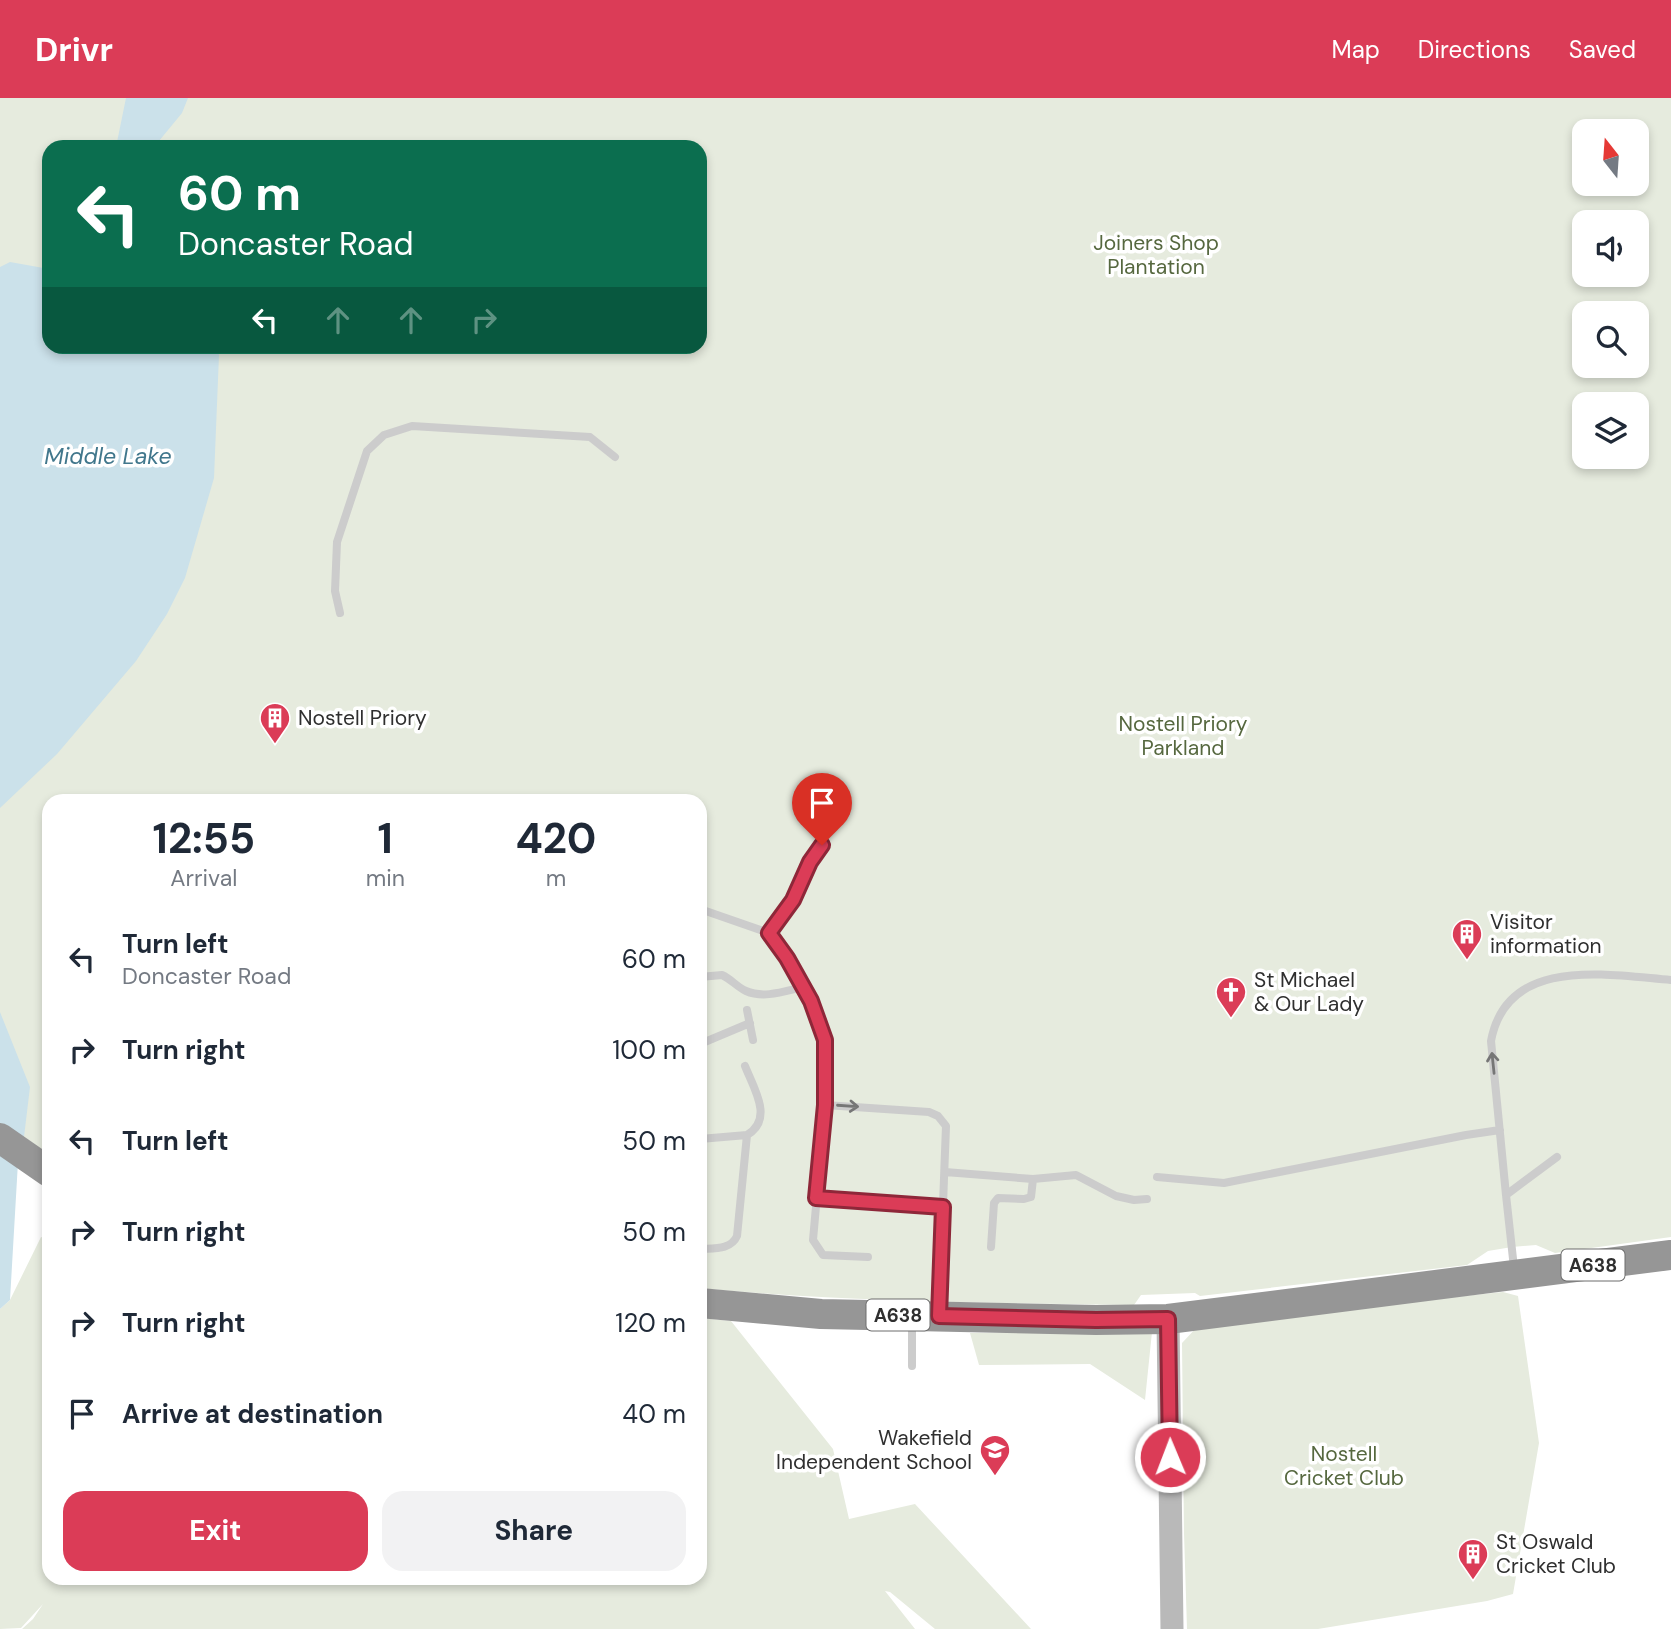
<!DOCTYPE html>
<html lang="en">
<head>
<meta charset="utf-8">
<style>
	:root { --surface:#fff; --page:#f2f2f3; --text:#1f2937; --muted:#747a83; --accent:#db3c57 }
	body { margin:0; font-family:"DM Sans",sans-serif; background:var(--page); color:var(--text); height:100vh; display:flex; flex-direction:column; font-size:26px; white-space:nowrap }
	* { box-sizing:border-box; margin:0 }
	p { font-size:23px; color:var(--muted) }
	.icon { flex:none; width:38px; height:38px; fill:none; stroke:currentColor; stroke-width:2; stroke-linecap:round; stroke-linejoin:round }
	.map { position:relative; flex:1; overflow:hidden }
	.side { position:absolute; left:42px; top:696px; width:665px; height:791px; display:flex; flex-direction:column; background:var(--surface); border-radius:21px; box-shadow:0 4px 10px #0003 }
	.side>* { flex:none }
	.top-card { position:absolute; left:42px; top:42px; width:665px; height:214px; border-radius:21px; box-shadow:0 4px 10px #0003; background:#0b6e4f; color:#fff; overflow:hidden }
	.needle { width:46px; rotate:343deg }
	.controls { position:absolute; left:1572px; top:21px; display:grid; gap:14px }
	.controls a { display:grid; place-items:center; width:77px; height:77px; border-radius:14px; background:var(--surface); box-shadow:0 4px 10px #0003; font-size:35px }
	.pin { position:absolute; display:grid; place-items:center; width:60px; height:60px; color:#fff; margin:-72px -30px; border-radius:50% 50% 50% 0; rotate:-45deg; box-shadow:0 0 7px #0007 }
	.pin .icon { rotate:45deg }
	.me { position:absolute; width:77px; margin:-38px; rotate:359deg; stroke-linejoin:round; filter:drop-shadow(0 0 5px #0008) }
	.turn { display:flex; align-items:center; gap:24px; height:147px; padding:0 21px; font-size:32px }
	.turn .icon { width:91px; height:91px; stroke-width:2.5 }
	.turn b { display:block; font-size:49px; line-height:60px }
	.lanes { display:flex; align-items:center; height:66px; padding:0 21px; background:#0003; justify-content:center; gap:35px; direction:ltr }
	.lanes .off { opacity:.35 }
	.eta { display:flex; justify-content:space-evenly; align-items:center; height:119px; text-align:center }
	.eta b { font-size:42px; font-weight:700; line-height:49px }
	.button { display:flex; gap:14px; margin-top:auto; padding:14px 21px }
	.button a { flex:1; height:80px; border-radius:21px; background:var(--accent); color:#fff; font-size:28px; font-weight:700; line-height:80px; text-align:center }
	.button a+a { background:var(--page); color:var(--text) }
	ul { padding:0; list-style:none }
	li { display:flex; align-items:center; gap:21px; height:91px; padding:0 21px }
	li div { flex:1 }
	li b { display:block; font-size:26px }
	li em { font-style:normal }
	header { display:flex; align-items:center; gap:42px; box-sizing:border-box; height:98px; padding:0 35px; background:var(--accent); color:#fff }
	header strong { font-size:33px }
	nav { display:flex; gap:38px; margin-inline-start:auto; font-size:24px }
	.map>svg:first-child { display:block }
	.green { fill:#e6ebde; fill-rule:evenodd }
	.water { fill:#cbe1ea }
	.lines { fill:none; stroke-linecap:round; stroke-linejoin:round }
	.lane { stroke:#ccc; stroke-width:8 }
	.secondary { stroke:#b9b9b9; stroke-width:23 }
	.highway { stroke:#969696; stroke-width:30 }
	.oneway { stroke:#767676 }
	.route-casing { stroke:#8e2739; stroke-width:18 }
	.route { stroke:#db3c57; stroke-width:12 }
	.labels { text-anchor:middle; stroke-width:7; stroke-linejoin:round; paint-order:stroke }
	.shield { fill:#fff; stroke:#6d6d6d; stroke-width:2 }
	.shield-label { font-size:19px; font-weight:bold; fill:#2f2f2f }
	.park-label { font-size:21px; fill:#56683f; stroke:#fff }
	.poi-label { font-size:21px; fill:#2f2f2f; stroke:#fff; text-anchor:start }
	.water-label { font-size:23px; font-style:italic; fill:#41778c; stroke:#fff }
</style>
</head>
<body>
<header>
<strong>Drivr</strong>
<nav><a>Map</a><a>Directions</a><a>Saved</a></nav>
</header>
<div class="map">
<svg width="1671" height="1531" viewBox="0 0 1671 1531">
	<rect width="100%" height="100%" fill="#fff"/>
	<path class="green" d="M 0,0 L 1671,0 L 1671,1139 L 1555,1155 L 1536,1147 L 1512,1149 L 1488,1153 L 1467,1167 L 1200,1198 L 1195,1195 L 1141,1197 L 1134,1207 C 989,1205 844,1204 700,1190 L 700,704 L 49,704 L 49,1057 L 0,1021 ZM 1584,33 L 1636,33 L 1636,86 L 1584,86 ZM 49,49 L 700,49 L 700,248 L 49,248 ZM 1584,124 L 1636,124 L 1636,177 L 1584,177 ZM 1584,215 L 1636,215 L 1636,268 L 1584,268 ZM 1584,306 L 1636,306 L 1636,359 L 1584,359 Z
		M 41,1139 L 49,1141 L 49,1480 L 700,1480 L 700,1220 L 731,1223 L 833,1351 L 849,1421 L 915,1406 L 1031,1531 L 935,1531 L 890,1494 L 885,1493 L 915,1531 L 22,1531 L 33,1521 L 43,1506 L 21,1530 L 0,1531 L 0,1211 L 10,1202 Z
		M 1503,1194 L 1518,1198 L 1539,1345 L 1513,1496 L 1487,1503 L 1318,1531 L 1187,1531 L 1184,1435 L 1182,1245 L 1197,1229 L 1375,1207 Z
		M 1152,1234 L 1145,1302 L 1090,1266 L 979,1267 L 970,1235 Z"/>
	<path class="water" d="M 126,0 L 188,0 L 182,15 L 154,49 L 116,49 Z
		M 10,164 L 49,171 L 49,248 L 215,249 L 219,257 L 214,380 L 185,480 L 167,516 L 136,563 L 57,656 L 0,710 L 0,169 Z
		M 0,914 L 30,989 L 24,1039 L 18,1064 L 10,1202 L 0,1211 Z"/>
	<g class="lines">
		<path class="lane" d="M 340,515 L 335,493 L 337,444 L 367,353 L 384,337 L 412,328 L 590,339 L 615,359
			M 700,811 L 769,835 L 787,860 L 811,903 L 825,941 L 825,1007
			M 769,835 L 793,802 L 811,764 L 822,747
			M 700,879 L 722,877 C 731,881 737,889 746,893 C 764,901 785,893 803,889
			M 747,912 L 753,942
			M 700,946 L 750,925
			M 700,1041 L 747,1037
			M 945,1074 L 1033,1081 L 1076,1077 L 1116,1098 L 1134,1102 L 1147,1101
			M 1157,1079 L 1224,1085 L 1466,1037 L 1500,1032
			M 1506,1097 L 1491,943 C 1507,857 1608,877 1671,882
			M 816,1100 L 943,1109
			M 991,1149 L 994,1105 L 998,1100 L 1024,1101 L 1031,1099 L 1033,1081
			M 700,1151 C 714,1150 731,1152 737,1138 L 747,1037 C 774,1021 754,991 745,968
			M 868,1159 L 823,1157 L 813,1142 L 825,1007 L 929,1014 L 938,1018 L 946,1028 L 939,1211
			M 1514,1170 L 1506,1097 L 1557,1059
			M 912,1224 L 912,1268"/>
		<path class="secondary" d="M 1168,1221 L 1172,1531"/>
		<path class="highway" d="M 0,1040 L 49,1074
			M 700,1205 L 821,1216 L 1096,1222 L 1168,1221 L 1671,1157"/>
	</g>
	<defs><path id="oneway-shaft" d="M-6 0H5M1.5-3L5.5 0L1.5 3" fill="none" stroke-width="1.6" stroke-linecap="round" stroke-linejoin="round" transform="scale(1.75)"/></defs>
	<g class="oneway">
		<use href="#oneway-shaft" transform="translate(1493 965) rotate(-96)"/>
		<use href="#oneway-shaft" transform="translate(848 1008) rotate(4)"/>
	</g>
	<g class="lines">
		<g class="route-casing">
			<path id="route" d="M 822,747 L 810,764 L 793,802 L 769,835 L 787,860 L 811,903 L 825,942 L 825,1007 L 816,1100 L 943,1109 L 939,1218 L 1096,1222 L 1168,1221 L 1170,1359"/>
		</g>
		<use href="#route" class="route"/>
	</g>
	<defs>
		<g id="building-pin" transform="scale(1.575)"><path d="M0 17L-7.5 6A9.5 9.5 0 1 1 7.5 6Z" fill="#db3c57" stroke="#fff"/><path d="M-4-6H4V6H1V3H-1V6H-4ZM-2.5-4.3h1.7v1.8h-1.7ZM.8-4.3h1.7v1.8H.8ZM-2.5-1h1.7V.8h-1.7ZM.8-1h1.7V.8H.8Z" fill="#fff"/></g>
		<g id="church-pin" transform="scale(1.575)"><path d="M0 17L-7.5 6A9.5 9.5 0 1 1 7.5 6Z" fill="#db3c57" stroke="#fff"/><path d="M-1.2-6h2.4v3.5h3.3v2.4h-3.3V6h-2.4V-.1h-3.3v-2.4h3.3Z" fill="#fff"/></g>
		<g id="school-pin" transform="scale(1.575)"><path d="M0 17L-7.5 6A9.5 9.5 0 1 1 7.5 6Z" fill="#db3c57" stroke="#fff"/><path d="M0-5L7-2L0 1L-7-2ZM-4 1L0 2.5L4 1V4Q0 6-4 4Z" fill="#fff"/></g>
	</defs>
	<g fill-rule="evenodd">
		<use href="#building-pin" x="275" y="620"/>
		<use href="#building-pin" x="1467" y="836"/>
		<use href="#church-pin" x="1231" y="894"/>
		<use href="#school-pin" x="995" y="1352"/>
		<use href="#building-pin" x="1473" y="1456"/>
	</g>
	<g class="labels">
		<g class="shield">
			<rect x="1561.5" y="1151.5" width="63" height="31" rx="5"/>
			<rect x="866.5" y="1201.5" width="63" height="31" rx="5"/>
		</g>
		<g class="shield-label">
			<text x="1593" y="1174">A638</text>
			<text x="898" y="1224">A638</text>
		</g>
		<g class="park-label">
			<text x="1156" y="152">Joiners Shop<tspan x="1156" dy="24">Plantation</tspan></text>
			<text x="1183" y="633">Nostell Priory<tspan x="1183" dy="24">Parkland</tspan></text>
			<text x="1344" y="1363">Nostell<tspan x="1344" dy="24">Cricket Club</tspan></text>
		</g>
		<g class="poi-label">
			<text x="298" y="627">Nostell Priory</text>
			<text x="1490" y="831">Visitor<tspan x="1490" dy="24">information</tspan></text>
			<text x="1254" y="889">St Michael<tspan x="1254" dy="24">&amp; Our Lady</tspan></text>
			<text x="972" y="1347" text-anchor="end">Wakefield<tspan x="972" dy="24">Independent School</tspan></text>
			<text x="1496" y="1451">St Oswald<tspan x="1496" dy="24">Cricket Club</tspan></text>
		</g>
		<g class="water-label">
			<text x="108" y="366">Middle Lake</text>
		</g>
	</g>
</svg>
<div class="controls">
<a><svg class="needle" viewBox="-14 -14 28 28"><path d="M0-13l5 13h-10z" fill="#e53935"/><path d="M0 13l5-13h-10z" fill="#747a83"/></svg></a>
<a><svg class="icon" aria-label="sound" viewBox="0 0 24 24"><path d="M4 9h4l5-4v14l-5-4H4zM17 9q2 3 0 6"/></svg></a>
<a><svg class="icon" aria-label="search" viewBox="0 0 24 24"><circle cx="10" cy="10" r="6"/><path d="M15 15l6 6"/></svg></a>
<a><svg class="icon" aria-label="layers" viewBox="0 0 24 24"><path d="M12 4l9 5-9 5-9-5zM3 14l9 5 9-5"/></svg></a>
</div>
<div class="pin" style="left:822px;top:747px;background:#d93025"><svg class="icon" aria-label="arrive" viewBox="0 0 24 24"><path d="M6 21V4h12l-3 4 3 4H6"/></svg></div>
<svg class="me" style="left:1170px;top:1359px" viewBox="-20 -20 40 40"><circle r="17" fill="#db3c57" stroke="#fff" stroke-width="3"/><path d="M0-11L8 9 0 5-8 9z" fill="#fff"/></svg>
<div class="top-card">
<div class="turn"><svg class="icon" aria-label="left" viewBox="0 0 24 24"><path d="M17 20v-9H6M10 6l-5 5 5 5"/></svg><div><b>60 m</b>Doncaster Road</div></div>
<div class="lanes"><svg class="icon" aria-label="left" viewBox="0 0 24 24"><path d="M17 20v-9H6M10 6l-5 5 5 5"/></svg><svg class="icon off" aria-label="ahead" viewBox="0 0 24 24"><path d="M12 20V5M6 11l6-6 6 6"/></svg><svg class="icon off" aria-label="ahead" viewBox="0 0 24 24"><path d="M12 20V5M6 11l6-6 6 6"/></svg><svg class="icon off" aria-label="right" viewBox="0 0 24 24"><path d="M7 20v-9h11M14 6l5 5-5 5"/></svg></div>
</div>
<section class="side">
<div class="eta">
<div><b>12:55</b><p>Arrival</p></div>
<div><b>1</b><p>min</p></div>
<div><b>420</b><p>m</p></div>
</div>
<ul>
<li><svg class="icon" aria-label="left" viewBox="0 0 24 24"><path d="M17 20v-9H6M10 6l-5 5 5 5"/></svg><div><b>Turn left</b><p>Doncaster Road</p></div><em>60 m</em></li>
<li><svg class="icon" aria-label="right" viewBox="0 0 24 24"><path d="M7 20v-9h11M14 6l5 5-5 5"/></svg><div><b>Turn right</b></div><em>100 m</em></li>
<li><svg class="icon" aria-label="left" viewBox="0 0 24 24"><path d="M17 20v-9H6M10 6l-5 5 5 5"/></svg><div><b>Turn left</b></div><em>50 m</em></li>
<li><svg class="icon" aria-label="right" viewBox="0 0 24 24"><path d="M7 20v-9h11M14 6l5 5-5 5"/></svg><div><b>Turn right</b></div><em>50 m</em></li>
<li><svg class="icon" aria-label="right" viewBox="0 0 24 24"><path d="M7 20v-9h11M14 6l5 5-5 5"/></svg><div><b>Turn right</b></div><em>120 m</em></li>
<li><svg class="icon" aria-label="arrive" viewBox="0 0 24 24"><path d="M6 21V4h12l-3 4 3 4H6"/></svg><div><b>Arrive at destination</b></div><em>40 m</em></li>
</ul>
<div class="button"><a>Exit</a><a>Share</a></div>
</section>
</div>
</body>
</html>
